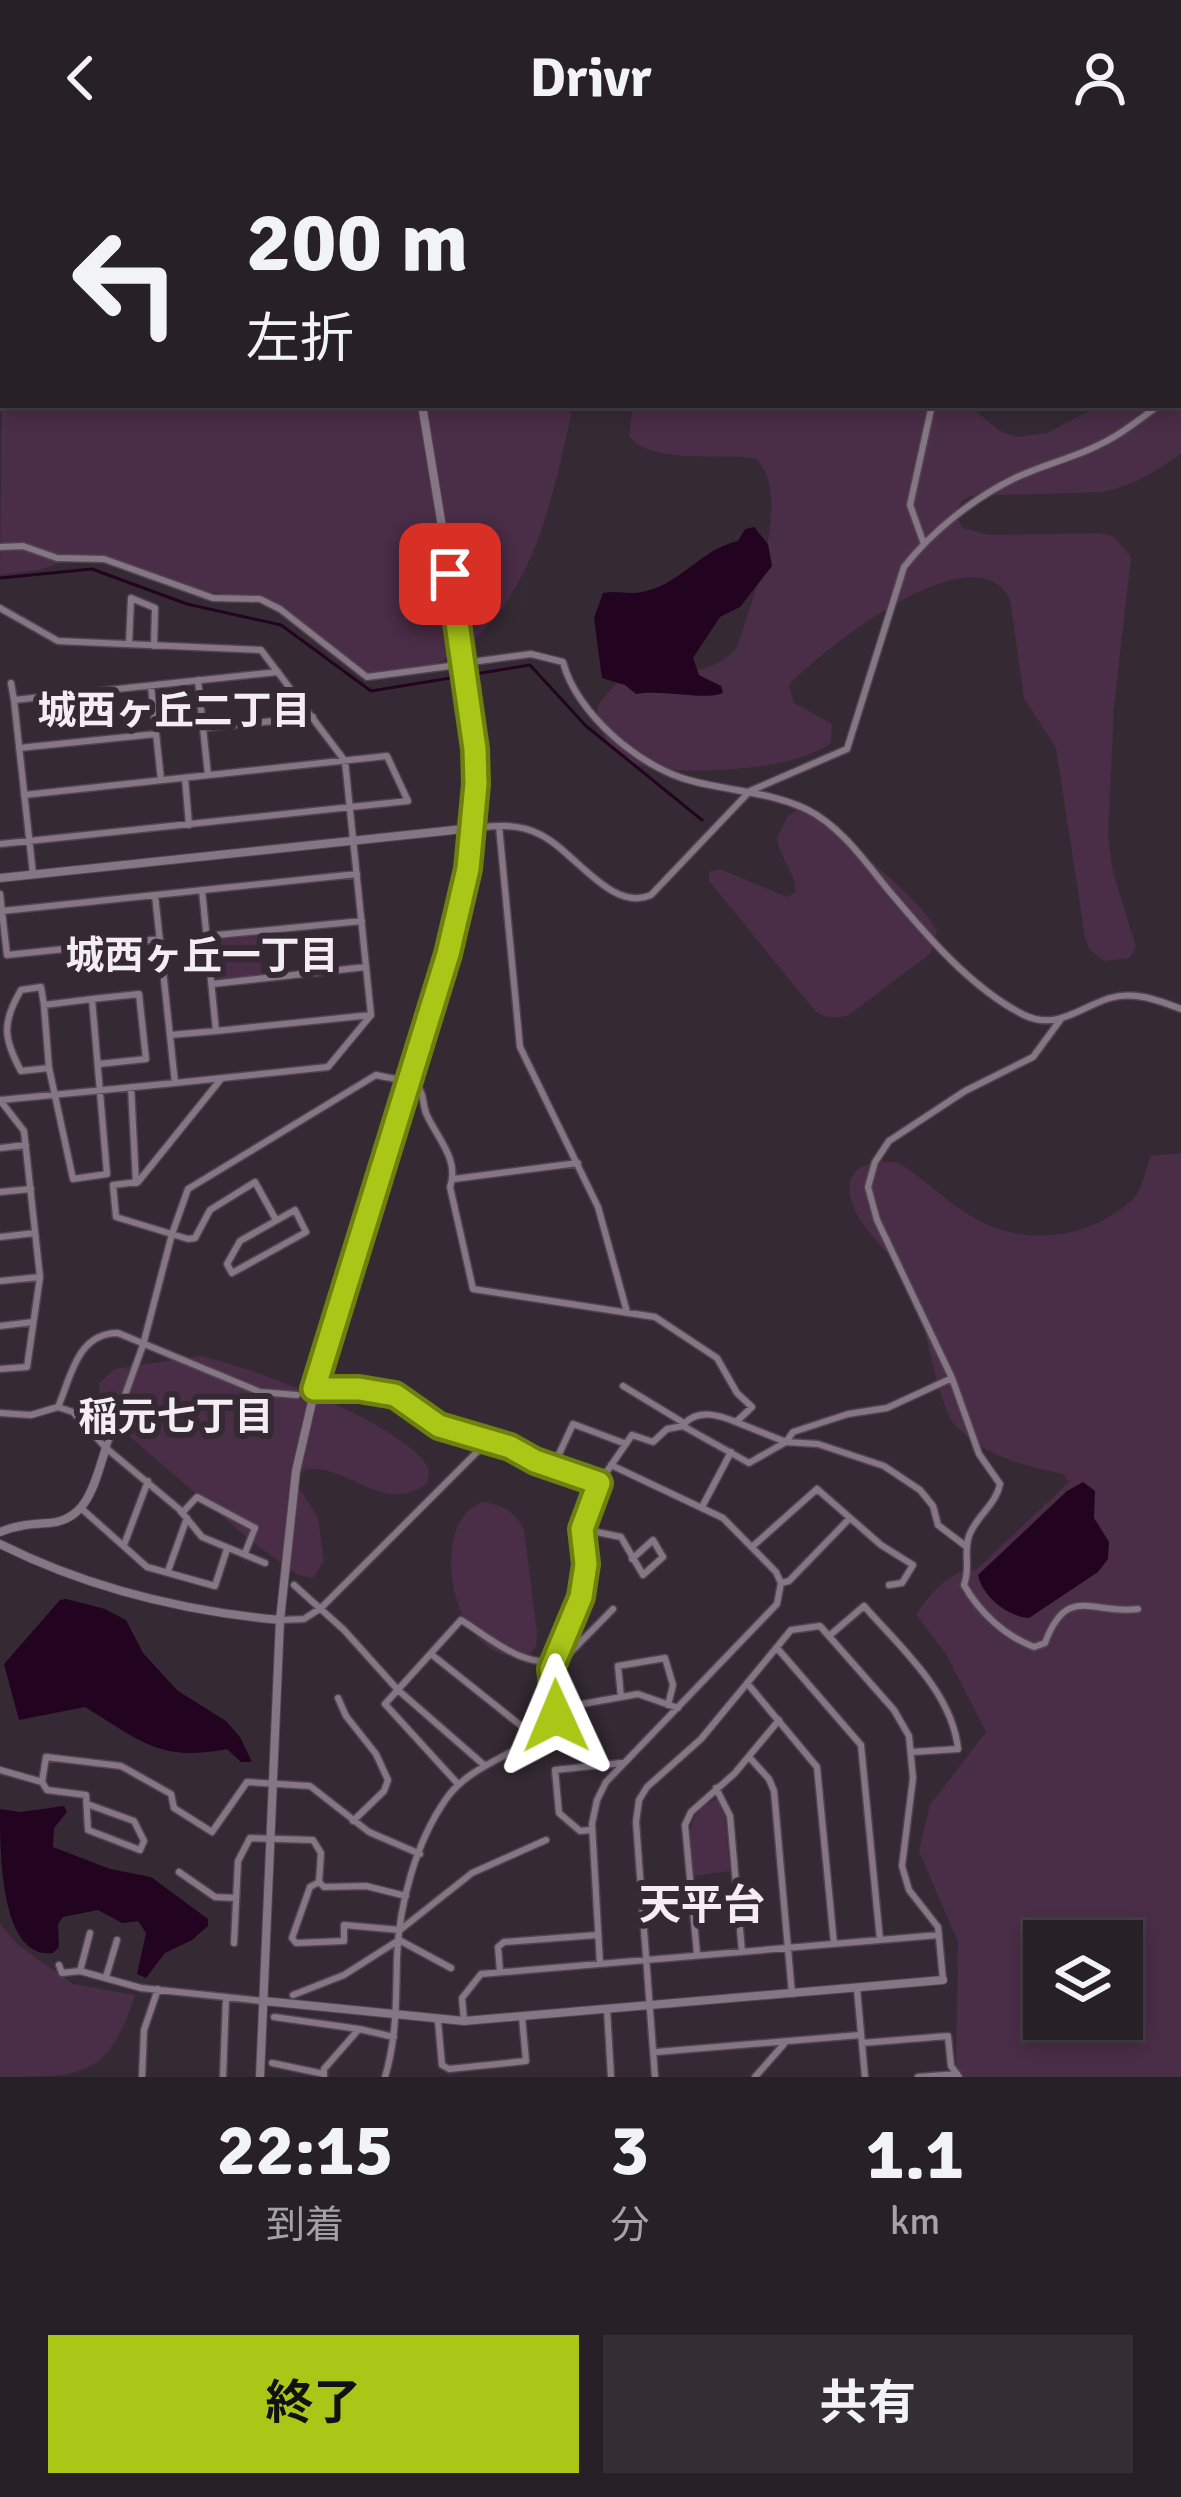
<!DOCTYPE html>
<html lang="ja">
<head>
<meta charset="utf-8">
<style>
	:root { --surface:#282027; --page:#342d33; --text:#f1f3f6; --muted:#a5a3a7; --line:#443e44; --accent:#aac717 }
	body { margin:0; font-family:Signika,"Noto Sans JP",sans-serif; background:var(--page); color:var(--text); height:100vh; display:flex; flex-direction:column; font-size:45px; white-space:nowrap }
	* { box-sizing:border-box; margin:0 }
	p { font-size:39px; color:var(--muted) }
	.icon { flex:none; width:66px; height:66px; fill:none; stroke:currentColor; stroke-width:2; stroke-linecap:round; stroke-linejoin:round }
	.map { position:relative; height:1921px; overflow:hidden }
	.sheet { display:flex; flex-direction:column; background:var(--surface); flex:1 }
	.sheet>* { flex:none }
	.guide { position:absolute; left:0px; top:0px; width:1182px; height:252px; box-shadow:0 6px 18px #0003,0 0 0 3px var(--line); background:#282027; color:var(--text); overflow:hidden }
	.controls { position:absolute; left:1023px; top:1764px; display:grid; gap:24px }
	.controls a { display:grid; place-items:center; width:120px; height:120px; border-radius:0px; background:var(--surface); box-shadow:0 6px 18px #0003,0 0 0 3px var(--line); font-size:60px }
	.pin { position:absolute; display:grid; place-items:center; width:102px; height:102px; color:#fff; margin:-51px; border-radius:24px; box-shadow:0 6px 18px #0006 }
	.me { position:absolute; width:132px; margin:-66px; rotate:359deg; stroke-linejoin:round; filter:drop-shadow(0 0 9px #0008) }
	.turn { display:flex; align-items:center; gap:42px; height:252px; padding:0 48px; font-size:54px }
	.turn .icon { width:156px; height:156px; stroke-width:2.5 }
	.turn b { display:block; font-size:84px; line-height:102px }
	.eta { display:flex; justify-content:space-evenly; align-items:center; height:204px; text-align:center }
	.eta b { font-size:72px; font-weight:700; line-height:84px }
	.primary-button { display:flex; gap:24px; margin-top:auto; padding:24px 48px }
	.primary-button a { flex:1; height:138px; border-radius:0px; background:var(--accent); color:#111; font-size:48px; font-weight:700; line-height:138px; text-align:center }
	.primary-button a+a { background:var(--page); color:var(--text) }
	header { display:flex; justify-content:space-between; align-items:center; height:156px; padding:0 48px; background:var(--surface); font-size:54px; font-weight:700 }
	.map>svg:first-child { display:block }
	.green { fill:#4a2d47; fill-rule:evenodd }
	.water { fill:#220421 }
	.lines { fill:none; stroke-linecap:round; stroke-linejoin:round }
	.stream { stroke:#220421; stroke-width:3 }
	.minor-casing { stroke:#50454f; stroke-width:9 }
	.tertiary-casing { stroke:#50454f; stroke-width:10 }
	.minor { stroke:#867584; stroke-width:6 }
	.tertiary { stroke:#867584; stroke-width:8 }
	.route-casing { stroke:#6e810f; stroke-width:30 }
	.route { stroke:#aac717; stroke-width:21 }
	.labels { text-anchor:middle; stroke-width:12; stroke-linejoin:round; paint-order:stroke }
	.neighbourhood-label { font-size:39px; font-weight:bold; fill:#f4edf3; stroke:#352a34 }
	.quarter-label { font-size:42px; font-weight:bold; fill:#f4edf3; stroke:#352a34 }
</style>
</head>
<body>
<header><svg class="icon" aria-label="back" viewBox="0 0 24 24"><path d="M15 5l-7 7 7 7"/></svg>Drivr<svg class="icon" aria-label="person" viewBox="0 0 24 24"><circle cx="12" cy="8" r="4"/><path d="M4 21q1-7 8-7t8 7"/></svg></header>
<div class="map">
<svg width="1181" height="1921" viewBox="0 0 1181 1921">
	<rect width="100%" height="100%" fill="#352a34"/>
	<path class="green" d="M 3,138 L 3,249 L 573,249 C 553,343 528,479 422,513 C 406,519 384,517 367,519 L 266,443 L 193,434 L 103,401 L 85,398 L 39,414 L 0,419 Z
		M 1181,214 L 1181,298 C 1156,315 1133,330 1103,336 L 971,340 L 962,345 L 955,358 L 963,372 L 988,379 L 1100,377 L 1113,380 L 1131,401 L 1114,551 L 1108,681 L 1113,716 L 1136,791 L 1130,802 L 1104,805 L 1090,794 L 1085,781 L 1056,592 L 1024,542 L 1010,443 C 974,372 821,495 789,529 L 794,547 L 832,568 L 831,587 C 796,615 679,621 636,608 C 612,601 595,572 598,549 C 606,540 615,526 626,521 C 666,506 704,530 737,491 C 751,446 795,338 755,302 C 724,298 648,308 629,280 L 633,249 L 968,249 L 1000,275 L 1017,281 L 1047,277 L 1100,249 L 1179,249 Z
		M 799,653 L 808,653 C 841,681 917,739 937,774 L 931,797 L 849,859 C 836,862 828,863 816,856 L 709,725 L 709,716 L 720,713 L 787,741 L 796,736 C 795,715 779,702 777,681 L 788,660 Z
		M 257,780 L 262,818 L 217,823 L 213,784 Z
		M 1181,997 L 1181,1921 L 963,1921 L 956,1913 L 958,1786 L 919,1695 L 930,1649 L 986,1576 L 946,1498 L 916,1458 C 932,1437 948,1414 976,1414 L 1069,1326 L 1063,1318 C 1023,1309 984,1301 955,1269 C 937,1249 926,1162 910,1128 C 894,1093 846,1069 850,1027 C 853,1007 879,1005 896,1006 C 923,1021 944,1044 971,1060 C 1022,1092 1091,1084 1134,1042 C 1142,1034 1146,1012 1151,1000 ZM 1044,1785 L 1122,1785 L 1122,1863 L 1044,1863 Z
		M 200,1200 C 249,1210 408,1269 429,1313 L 427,1328 C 381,1359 351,1309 306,1313 L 298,1319 L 296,1327 L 318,1362 L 324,1405 L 313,1422 L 298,1419 L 251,1385 L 100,1255 L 99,1227 L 115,1213 Z
		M 483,1346 C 501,1348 515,1356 524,1373 L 537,1477 L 536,1491 L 527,1501 C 448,1509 426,1364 483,1346 Z
		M 717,1643 L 725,1661 L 730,1715 L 694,1720 C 691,1688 681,1657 717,1643 Z
		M 0,1768 L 18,1789 L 73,1828 L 135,1839 C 109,1921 83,1921 0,1921 Z"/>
	<path class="water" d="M 754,371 L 768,388 L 772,410 L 740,451 L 720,461 L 693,502 L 699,519 L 721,530 L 723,537 C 704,545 663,533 636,538 L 625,529 L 602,522 L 594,462 L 603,437 C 617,434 629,439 642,436 C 680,429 701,393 738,385 L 745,373 Z
		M 1083,1326 L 1095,1335 L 1094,1362 L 1109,1386 L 1108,1403 L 1098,1416 L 1029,1462 C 1008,1461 982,1440 978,1419 L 1067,1335 Z
		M 66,1443 L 105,1453 L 126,1464 L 143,1497 L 178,1535 L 226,1565 L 240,1581 L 252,1606 L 241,1606 L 227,1593 C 159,1606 141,1585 85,1551 L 19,1564 L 4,1508 L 60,1444 Z
		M 64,1650 L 67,1656 L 54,1672 L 53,1691 L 110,1713 L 151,1721 L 208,1763 L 208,1770 L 192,1784 L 165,1797 L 146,1822 L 137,1818 L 146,1777 L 138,1765 L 122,1767 L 98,1754 L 63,1761 L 58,1768 L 59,1791 L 53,1797 C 0,1804 0,1696 0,1653 L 20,1656 Z"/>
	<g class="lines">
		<path class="stream" d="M 0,422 L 92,413 L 187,448 L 281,469 L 371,535 L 530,509 L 586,570 L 702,664"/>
		<g class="minor-casing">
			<path id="minor" d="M 1179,235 L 1181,234
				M 924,388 L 910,349 L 932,249
				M 0,391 L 23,390 L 57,402 L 104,403 L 213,442 L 260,443 L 280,453 L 367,521 L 450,510
				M 0,452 L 58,485 L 261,494 L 345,605 L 371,859 L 328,911 L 175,927 L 155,739
				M 129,488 L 131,442 L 155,452 L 154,490
				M 479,505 L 531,498 L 563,506 C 576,557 640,612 692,625 C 730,635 770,636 806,653 C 841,670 866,707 890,736 C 927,780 972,833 1024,859 C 1057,875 1080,851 1110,842 C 1135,835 1158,844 1181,853
				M 198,524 L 208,619
				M 11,527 L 14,544
				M 151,530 L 161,624
				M 203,572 L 313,561
				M 19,592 L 156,578
				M 185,622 L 189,669
				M 499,670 L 520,891 L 598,1051 L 627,1156
				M 473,672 C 497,670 517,667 539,678 C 574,694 611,757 651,739 L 750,635 L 847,593 L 904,411 C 932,375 974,342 1015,322 C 1047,307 1082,300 1112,282 C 1128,273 1144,260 1159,249
				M 0,688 L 408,645 L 387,600 L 24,639
				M 33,718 L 14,544 L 278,516
				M 0,738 L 7,799 L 160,783
				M 2,755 L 357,718
				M 207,780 L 362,765
				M 212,828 L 366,811
				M 44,849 L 49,912 L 21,915 C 3,882 2,866 21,834 L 41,831 L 44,849 L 92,843
				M 1061,863 L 1033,901 L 965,935 L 889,985 L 875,1006 L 868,1031 L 877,1064 L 952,1222 L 979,1298 L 1000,1328 C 996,1349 976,1360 969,1380 C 963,1398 971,1410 964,1429 C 979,1456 1005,1480 1034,1491 L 1045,1487 C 1067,1427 1093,1459 1138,1453
				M 216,875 L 371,859
				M 170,879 L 216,875 L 202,734
				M 49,912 L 73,1023 L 107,1018 L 92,843 L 139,838 L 146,903 L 99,908
				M 221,923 L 138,1026 L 113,1029 L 116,1061 L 188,1083 L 195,1082 L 210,1054 L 255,1026 L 276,1064
				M 131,931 L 136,1027
				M 0,944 L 24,975 L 40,1121 L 27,1211 L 0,1213
				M 1,944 L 175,927
				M 0,992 L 26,989
				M 454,1023 L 578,1007
				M 0,1036 L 31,1033
				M 295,1054 L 306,1076 L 232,1117 L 227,1108 L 240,1085 Z
				M 0,1081 L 35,1077
				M 0,1125 L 40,1121
				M 0,1170 L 33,1166
				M 623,1230 L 684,1267
				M 314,1233 L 359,1233 L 395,1239 L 439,1270 L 510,1291 L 535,1305 L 599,1327
				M 58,1251 C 71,1221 77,1177 118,1177 L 260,1236 L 297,1239
				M 0,1257 L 31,1259 L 58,1251 L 73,1256 L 106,1292 L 179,1353 L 202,1381 L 265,1407
				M 685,1267 C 699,1253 719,1259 736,1266
				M 106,1292 L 143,1189 L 172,1078 L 188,1033 L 376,919 C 387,922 405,923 415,929 C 425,936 422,947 426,957 C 436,981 460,1003 450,1031 L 473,1133 L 655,1161 L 717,1202 L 737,1237 L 752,1251 L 736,1266 L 786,1286 L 818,1288 L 884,1310 L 920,1334 L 933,1350 L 938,1369 L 967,1391
				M 553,1311 L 573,1268 L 626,1288
				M 702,1351 L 731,1296
				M 82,1353 L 147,1411 L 215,1430 L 227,1393
				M 182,1357 L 197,1341 L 255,1372 L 245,1397
				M 582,1373 L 621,1381 L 643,1419 L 663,1401 L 653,1384 L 632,1403
				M 124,1389 L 148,1325
				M 753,1390 L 817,1333 L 881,1389 L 913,1409 L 902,1427 L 889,1429
				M 168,1415 L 187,1362
				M 781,1427 L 789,1425 L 850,1362
				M 294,1429 L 344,1474 L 398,1534 L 484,1609
				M 280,1464 L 304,1463 L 321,1452 L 489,1284
				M 829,1480 L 864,1450 C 900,1491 952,1536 958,1593 L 912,1596
				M 777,1492 L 861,1589 L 880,1784
				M 431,1498 L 534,1580
				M 747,1527 L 817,1611 L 834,1788
				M 621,1541 L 618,1510 L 665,1502 L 673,1529 L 668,1549
				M 338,1542 L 346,1560 L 376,1598 L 388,1624 L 384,1635 L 353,1665
				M 560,1552 L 638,1538 L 678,1552
				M 749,1601 L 769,1623 L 774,1635 L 792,1838
				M 0,1614 L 42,1626 L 46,1601 L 121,1610 L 171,1638 L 174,1652 L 212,1676 L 247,1626 L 310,1630 L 369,1676 L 420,1698
				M 42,1626 L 47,1634 L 86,1639 L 88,1674 L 140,1694 L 144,1685 L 134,1665 L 87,1648
				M 458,1628 L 385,1548 L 461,1464 C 492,1483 525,1515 564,1503 L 613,1453
				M 716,1632 L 730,1660 L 742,1796
				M 591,1674 L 580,1675 L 559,1657 L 555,1614 L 621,1607
				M 179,1716 L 215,1741 L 236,1742
				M 319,1726 L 310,1731 L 292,1782 L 296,1787 L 344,1785 L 344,1769 L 400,1774 L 472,1717 L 546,1684
				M 234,1787 L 238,1705 L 250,1682 L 313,1684 L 321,1697 L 319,1726 L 324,1731 L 366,1730 L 406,1740
				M 697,1798 L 685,1669 L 691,1656 L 735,1617 L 779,1564
				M 600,1808 L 592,1668 L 597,1644 L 606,1626 L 777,1448 L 781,1427 L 776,1416 L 723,1362 L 611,1309
				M 59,1809 L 62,1817 L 80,1815 L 141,1832 L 262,1845
				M 80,1815 L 90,1777
				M 500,1816 L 498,1791 L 504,1786 L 597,1779
				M 106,1821 L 117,1784
				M 857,1833 L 865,1921
				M 293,1839 L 344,1819 L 399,1784 L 451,1812
				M 607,1853 L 611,1921
				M 274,1861 L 359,1873
				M 438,1865 L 442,1909 L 449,1913 L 526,1905 L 522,1861
				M 464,1865 L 462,1842 L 481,1818 L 939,1779
				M 862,1887 L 948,1880 L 951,1910 L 959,1921
				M 656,1896 L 860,1879
				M 272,1907 L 324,1918
				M 142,1921 L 144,1874 L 158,1833
				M 223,1921 L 226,1841
				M 324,1921 L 324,1913 L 359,1873 L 394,1881
				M 385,1921 C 397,1881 396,1842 397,1801 C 399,1748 416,1686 446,1643 C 474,1603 529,1599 556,1560 L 558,1541 L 551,1513 L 585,1426 L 582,1373 L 599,1327 L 632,1279 L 653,1286 L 667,1273 L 683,1270 L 749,1307 L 786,1286 L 793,1276 L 848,1258 L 887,1252 L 952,1222
				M 655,1921 L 636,1666 L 639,1644 L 647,1631 L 701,1583 L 791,1474 L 820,1470 L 894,1554 L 909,1580 L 913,1622 L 902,1710 L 909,1734 L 938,1771 L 943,1824
				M 755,1921 L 784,1888
				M 918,1921 L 957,1918"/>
		</g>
		<g class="tertiary-casing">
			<path id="tertiary" d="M 379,0 L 379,3
				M 0,722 L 473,672
				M 0,1376 C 17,1369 31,1368 49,1367 C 89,1364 95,1324 106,1292
				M 0,1388 C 88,1432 183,1455 280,1464
				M 264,1845 L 464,1865 L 943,1824
				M 260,1921 L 280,1464 L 296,1315 L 324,1194 L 461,751 L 473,672 L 476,628 L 472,553 L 422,249"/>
		</g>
		<use href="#minor" class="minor"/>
		<use href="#tertiary" class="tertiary"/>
	</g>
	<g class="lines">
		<g class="route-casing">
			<path id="route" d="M 450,418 L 475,593 L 476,628 L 468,713 L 448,798 L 314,1233 L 359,1233 L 395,1239 L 439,1270 L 510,1291 L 535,1305 L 599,1327 L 582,1373 L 586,1408 L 581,1441 L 551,1513 L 556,1560"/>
		</g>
		<use href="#route" class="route"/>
	</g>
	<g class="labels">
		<g class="neighbourhood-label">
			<text x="174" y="568">城西ヶ丘二丁目</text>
			<text x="202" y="813">城西ヶ丘一丁目</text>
			<text x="176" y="1274">稲元七丁目</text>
		</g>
		<g class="quarter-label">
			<text x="702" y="1763">天平台</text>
		</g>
	</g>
</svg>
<div class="controls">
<a><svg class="icon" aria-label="layers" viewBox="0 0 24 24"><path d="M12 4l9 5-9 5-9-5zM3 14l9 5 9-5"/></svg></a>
</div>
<div class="pin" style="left:450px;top:418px;background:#d93025"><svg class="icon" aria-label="arrive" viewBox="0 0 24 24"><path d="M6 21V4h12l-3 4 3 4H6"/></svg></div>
<svg class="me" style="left:556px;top:1560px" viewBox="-20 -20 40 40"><path d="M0-17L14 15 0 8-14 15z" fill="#aac717" stroke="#fff" stroke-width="4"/></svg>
<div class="guide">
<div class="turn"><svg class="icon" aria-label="left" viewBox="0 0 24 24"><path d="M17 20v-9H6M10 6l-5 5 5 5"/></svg><div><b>200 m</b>左折</div></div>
</div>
</div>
<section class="sheet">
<div class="eta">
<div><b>22:15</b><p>到着</p></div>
<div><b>3</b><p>分</p></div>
<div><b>1.1</b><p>km</p></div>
</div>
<div class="primary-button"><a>終了</a><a>共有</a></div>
</section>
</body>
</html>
